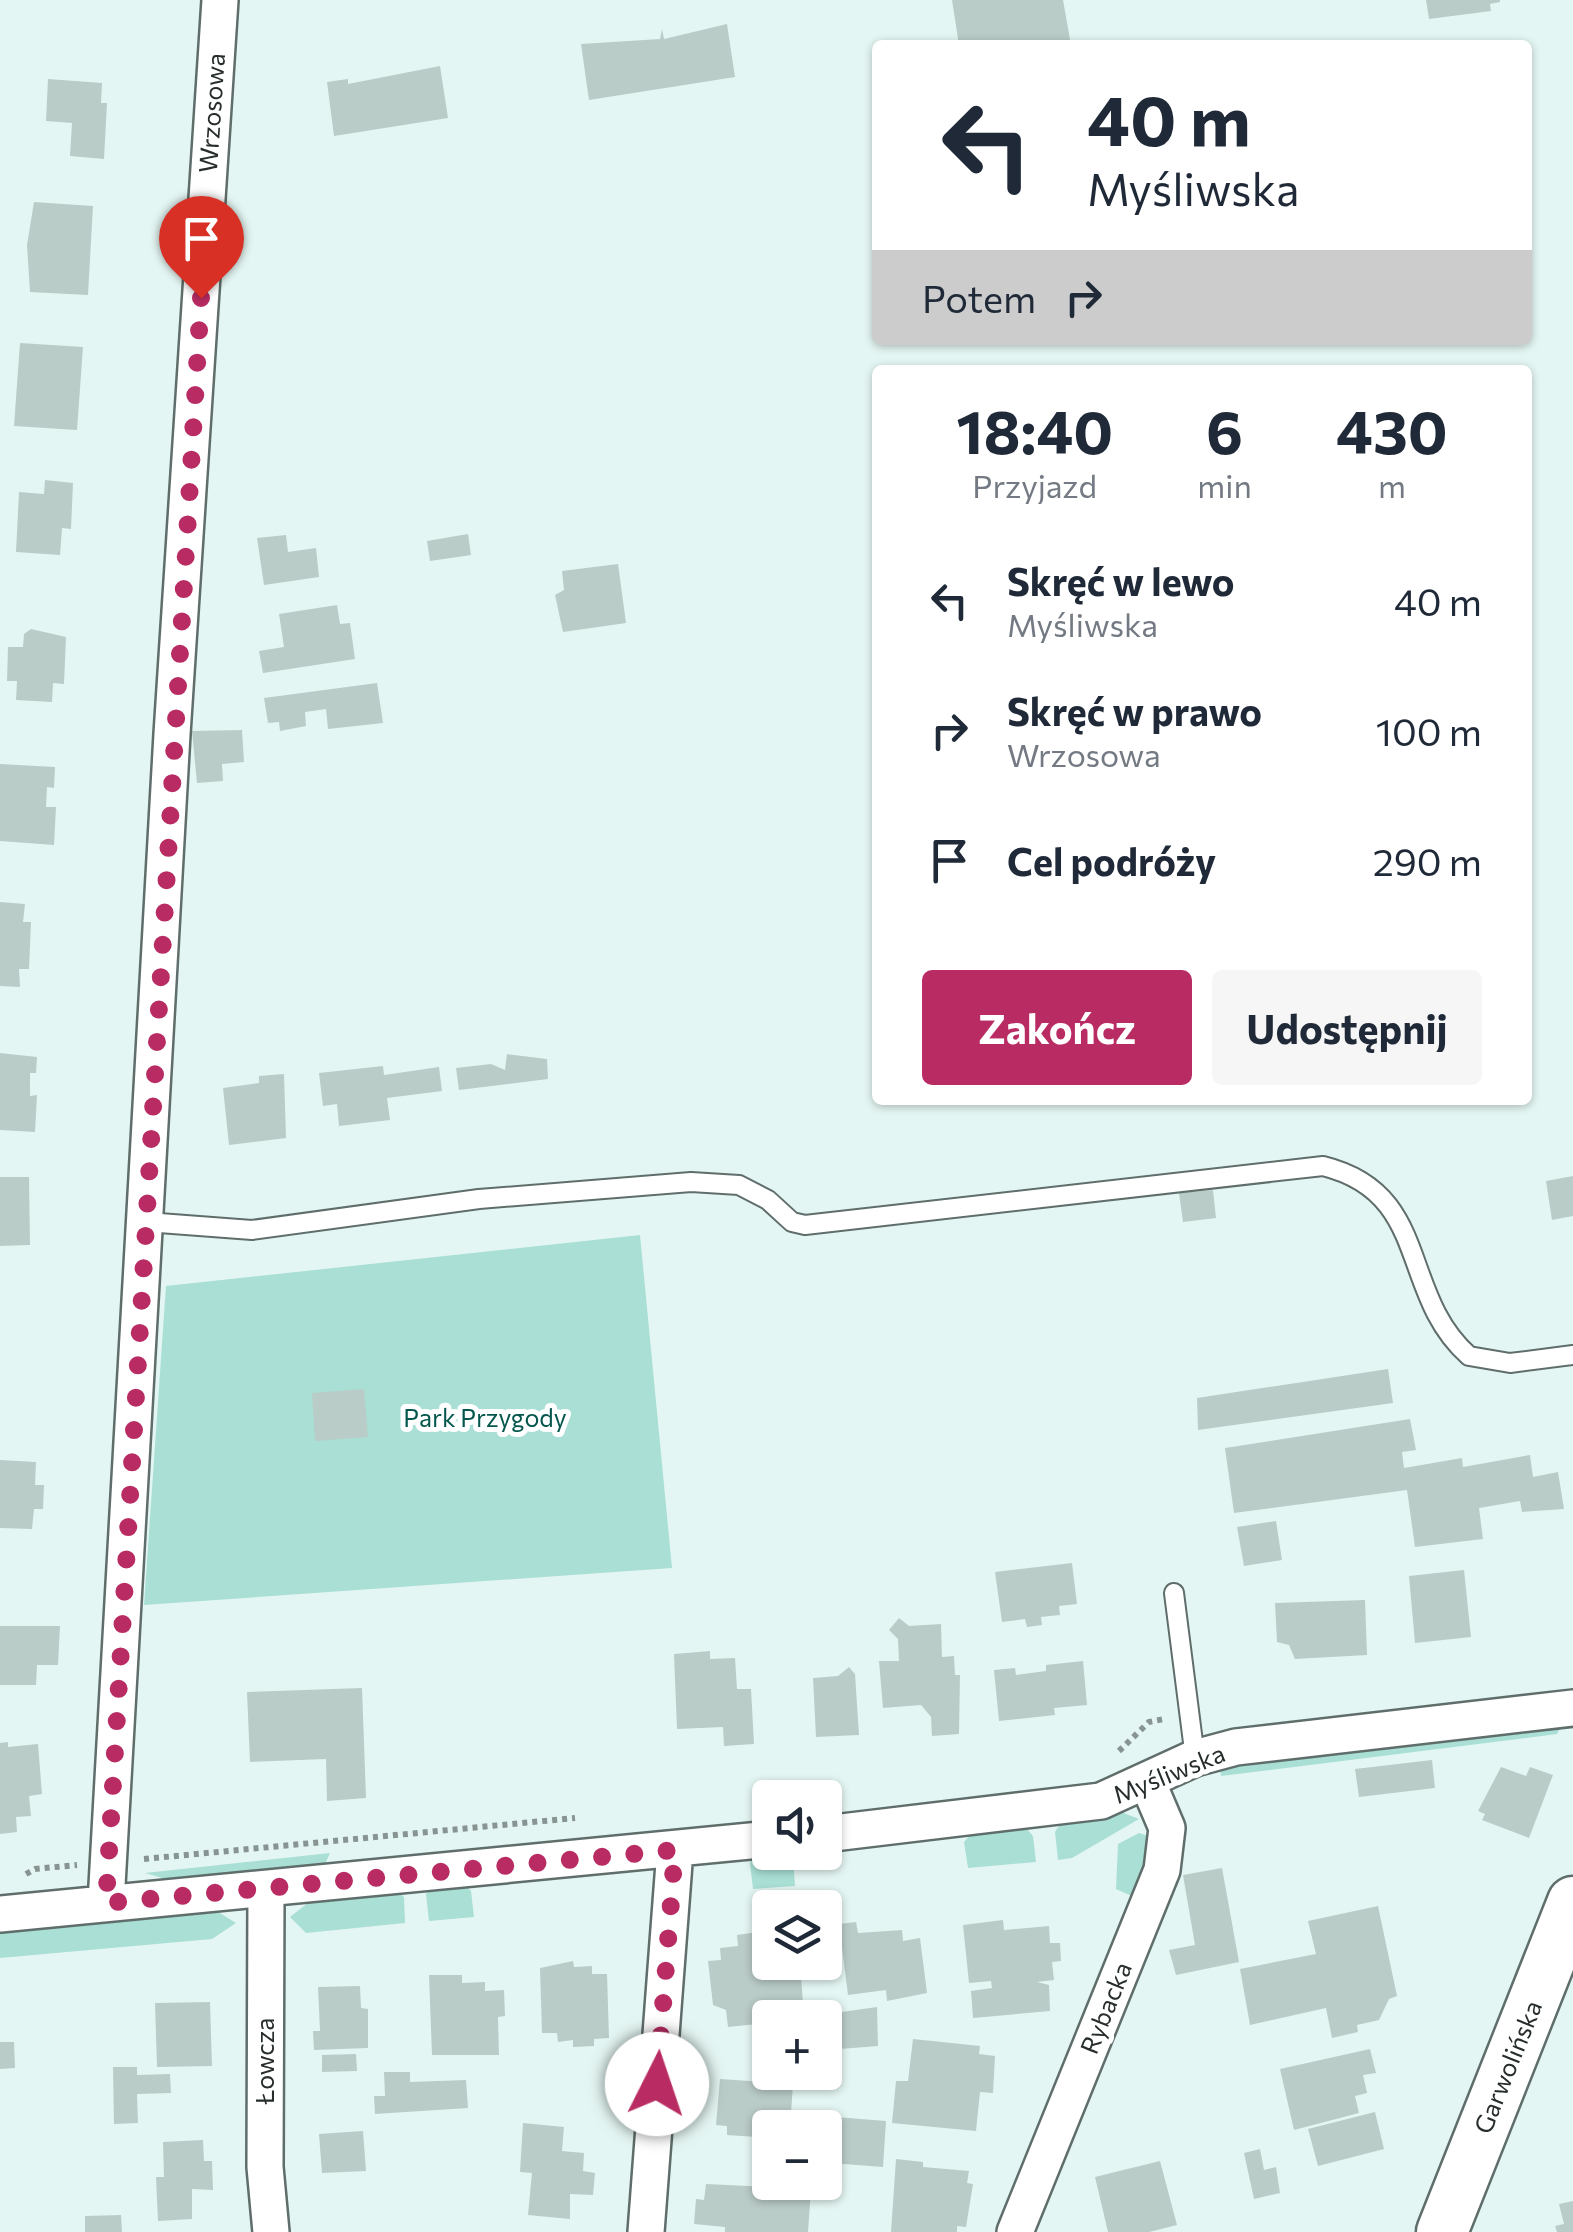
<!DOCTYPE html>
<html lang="pl">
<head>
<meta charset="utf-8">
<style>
	:root { --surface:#fff; --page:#f6f6f7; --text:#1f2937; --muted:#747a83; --accent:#b92c63 }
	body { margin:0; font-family:Commissioner,sans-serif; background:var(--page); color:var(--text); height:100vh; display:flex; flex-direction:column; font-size:38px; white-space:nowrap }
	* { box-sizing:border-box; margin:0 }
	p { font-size:32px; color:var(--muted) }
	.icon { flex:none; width:55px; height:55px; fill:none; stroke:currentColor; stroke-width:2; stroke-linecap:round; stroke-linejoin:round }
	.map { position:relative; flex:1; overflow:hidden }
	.details { position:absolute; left:872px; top:365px; width:660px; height:740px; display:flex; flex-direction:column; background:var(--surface); border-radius:10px; box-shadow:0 2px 8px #0004 }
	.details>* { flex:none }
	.hud { position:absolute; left:872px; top:40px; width:660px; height:305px; border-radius:10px; box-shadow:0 2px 8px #0004; background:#fff; color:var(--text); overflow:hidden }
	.controls { position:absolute; left:752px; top:1780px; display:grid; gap:20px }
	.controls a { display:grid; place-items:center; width:90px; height:90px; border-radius:10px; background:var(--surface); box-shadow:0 2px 8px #0004; font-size:50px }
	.pin { position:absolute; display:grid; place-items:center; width:85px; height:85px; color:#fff; margin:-102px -42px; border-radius:50% 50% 50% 0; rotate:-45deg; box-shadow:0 0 10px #0007 }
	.pin .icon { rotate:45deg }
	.me { position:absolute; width:110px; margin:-55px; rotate:4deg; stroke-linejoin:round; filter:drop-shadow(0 0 8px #0008) }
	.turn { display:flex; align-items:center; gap:35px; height:210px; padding:0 50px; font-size:45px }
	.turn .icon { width:130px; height:130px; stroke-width:2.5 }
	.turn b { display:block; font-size:70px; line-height:85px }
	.then { display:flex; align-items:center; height:95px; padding:0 50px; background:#0003; gap:20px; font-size:38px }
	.eta { display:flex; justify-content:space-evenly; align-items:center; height:170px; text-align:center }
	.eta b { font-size:60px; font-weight:700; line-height:70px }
	.action { display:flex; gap:20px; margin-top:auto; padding:20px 50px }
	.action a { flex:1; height:115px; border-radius:10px; background:var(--accent); color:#fff; font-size:40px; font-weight:700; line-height:115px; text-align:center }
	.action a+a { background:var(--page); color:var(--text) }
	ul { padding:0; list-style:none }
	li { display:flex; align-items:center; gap:30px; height:130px; padding:0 50px }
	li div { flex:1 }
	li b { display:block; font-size:38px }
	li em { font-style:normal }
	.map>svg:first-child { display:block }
	.green { fill:#a9dfd5 }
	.building { fill:#baccc8 }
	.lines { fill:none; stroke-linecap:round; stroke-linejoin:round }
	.lane-casing { stroke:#5f6e6b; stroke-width:22 }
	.street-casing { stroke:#5f6e6b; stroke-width:40 }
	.secondary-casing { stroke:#5f6e6b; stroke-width:55 }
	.path { stroke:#889492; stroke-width:6; stroke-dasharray:5 5; stroke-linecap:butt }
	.lane { stroke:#fff; stroke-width:18 }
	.street { stroke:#fff; stroke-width:35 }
	.secondary { stroke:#fff; stroke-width:50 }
	.route { stroke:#b92c63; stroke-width:18; stroke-dasharray:0 32.4 }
	.labels { text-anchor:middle; stroke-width:10; stroke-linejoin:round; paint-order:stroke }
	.street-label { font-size:25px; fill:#262d2c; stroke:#fff }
	.park-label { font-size:25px; fill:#05574e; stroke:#fff }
</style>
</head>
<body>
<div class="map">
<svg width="1573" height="2232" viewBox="0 0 1573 2232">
	<rect width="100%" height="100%" fill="#e4f6f3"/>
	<path class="green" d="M 640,1235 L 672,1568 L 144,1605 L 166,1286 Z
		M 1561,1727 L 1557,1734 L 1221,1776 L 1220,1766 Z
		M 1116,1810 L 1139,1819 L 1072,1858 L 1058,1860 L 1055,1832 L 1060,1824 Z
		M 1027,1829 L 1033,1836 L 1036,1862 L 968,1868 L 964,1842 L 971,1834 Z
		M 1139,1833 L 1149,1836 L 1150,1851 L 1132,1896 L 1116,1889 L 1118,1844 Z
		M 330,1853 L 325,1864 L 166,1879 L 145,1873 Z
		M 786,1853 L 793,1858 L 795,1886 L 753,1889 L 750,1863 L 754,1856 Z
		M 464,1884 L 471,1891 L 474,1917 L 429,1921 L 426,1894 L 431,1888 Z
		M 397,1891 L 404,1897 L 405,1923 L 306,1933 L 290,1917 L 313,1899 Z
		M 215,1910 L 236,1923 L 212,1939 L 0,1958 L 0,1929 Z"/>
	<path class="building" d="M 952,0 L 1063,0 L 1071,45 L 959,45 Z
		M 1426,0 L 1500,0 L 1500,2 L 1490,4 L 1491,11 L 1429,19 Z
		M 727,24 L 735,77 L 589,100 L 581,44 L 660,39 L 662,29 L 664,39 Z
		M 440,66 L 448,118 L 334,136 L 327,82 L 348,79 L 348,84 Z
		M 48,79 L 102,83 L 101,103 L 107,103 L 104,159 L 70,156 L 72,123 L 46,121 Z
		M 34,202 L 93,206 L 88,295 L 30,292 L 27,245 Z
		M 20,343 L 83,347 L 77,430 L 14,426 Z
		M 45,480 L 73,483 L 71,529 L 62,528 L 60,555 L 16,552 L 19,492 L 44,494 Z
		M 468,534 L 471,555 L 430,561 L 427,541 Z
		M 286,535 L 288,552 L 316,548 L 319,577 L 264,585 L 257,538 Z
		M 618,564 L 626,623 L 563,632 L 555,595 L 564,590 L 562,571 Z
		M 337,605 L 340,624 L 350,623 L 355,659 L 263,673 L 259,651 L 284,647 L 279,614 Z
		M 31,629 L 66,637 L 64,684 L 53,683 L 52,702 L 16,700 L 17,681 L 7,681 L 8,647 L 23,647 L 24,634 Z
		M 377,683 L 383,723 L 328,729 L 326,709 L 305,712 L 306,726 L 280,731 L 279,722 L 268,723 L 264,698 Z
		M 242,730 L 244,762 L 222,764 L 223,781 L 197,783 L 192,731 Z
		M 0,764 L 55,767 L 54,788 L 47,787 L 46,807 L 56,807 L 54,845 L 0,841 Z
		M 0,902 L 25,904 L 23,922 L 31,922 L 29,969 L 19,969 L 20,987 L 0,986 Z
		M 0,1053 L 37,1057 L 36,1073 L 30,1073 L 30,1096 L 37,1095 L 35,1132 L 0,1130 Z
		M 507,1054 L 547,1059 L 548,1079 L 459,1090 L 456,1068 L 491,1064 L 505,1070 Z
		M 383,1066 L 384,1075 L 439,1067 L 442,1091 L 387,1098 L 390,1120 L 339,1126 L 337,1104 L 323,1106 L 319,1073 Z
		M 284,1074 L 286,1138 L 229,1145 L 223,1088 L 259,1083 L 259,1076 Z
		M 1573,1176 L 1573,1216 L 1552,1220 L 1546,1181 Z
		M 0,1177 L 29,1177 L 30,1245 L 0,1246 Z
		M 1213,1190 L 1216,1218 L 1183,1222 L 1179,1193 Z
		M 1388,1369 L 1393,1403 L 1198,1430 L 1197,1398 Z
		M 364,1389 L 368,1437 L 315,1441 L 312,1393 Z
		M 1410,1419 L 1416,1450 L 1402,1452 L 1404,1468 L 1462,1458 L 1463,1467 L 1530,1455 L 1533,1477 L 1558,1472 L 1564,1509 L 1522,1512 L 1520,1501 L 1479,1508 L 1483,1539 L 1415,1547 L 1407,1490 L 1234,1513 L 1225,1448 Z
		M 0,1460 L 36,1462 L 35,1485 L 44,1485 L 43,1509 L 34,1509 L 32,1529 L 0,1528 Z
		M 1276,1521 L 1282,1560 L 1244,1566 L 1237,1527 Z
		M 1072,1563 L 1077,1604 L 1059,1606 L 1060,1615 L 1041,1617 L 1042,1625 L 1027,1627 L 1025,1619 L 1002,1622 L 995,1572 Z
		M 1464,1570 L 1471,1637 L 1415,1643 L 1409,1576 Z
		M 1365,1600 L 1367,1655 L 1295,1659 L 1289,1645 L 1277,1642 L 1275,1603 Z
		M 899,1618 L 909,1626 L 941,1624 L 942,1657 L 954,1656 L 955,1675 L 960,1675 L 959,1734 L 932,1736 L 931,1717 L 921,1705 L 883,1708 L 879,1661 L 899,1661 L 898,1639 L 889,1630 Z
		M 0,1626 L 60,1626 L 58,1665 L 37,1665 L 36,1685 L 0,1685 Z
		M 710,1651 L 710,1659 L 735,1658 L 737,1689 L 751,1689 L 754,1744 L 724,1746 L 723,1727 L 677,1729 L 674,1654 Z
		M 1083,1661 L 1087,1705 L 1054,1708 L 1055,1715 L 999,1721 L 994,1670 L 1015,1668 L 1016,1675 L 1046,1671 L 1046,1665 Z
		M 849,1667 L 855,1674 L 859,1735 L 816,1737 L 813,1678 L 838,1676 Z
		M 362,1688 L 366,1798 L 327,1801 L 326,1759 L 250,1762 L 247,1692 Z
		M 8,1742 L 8,1747 L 38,1744 L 42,1794 L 29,1796 L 31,1816 L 16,1817 L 17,1832 L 0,1834 L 0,1743 Z
		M 1432,1760 L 1435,1788 L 1359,1797 L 1355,1769 Z
		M 1501,1767 L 1526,1776 L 1530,1767 L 1553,1775 L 1529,1838 L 1482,1820 L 1485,1814 L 1478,1811 Z
		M 1222,1868 L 1239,1962 L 1176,1975 L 1169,1950 L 1195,1945 L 1183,1875 Z
		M 1378,1906 L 1397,1996 L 1389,1999 L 1379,2020 L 1357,2025 L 1358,2032 L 1332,2038 L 1326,2008 L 1250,2025 L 1240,1969 L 1316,1954 L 1308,1921 Z
		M 1003,1920 L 1004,1930 L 1049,1926 L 1050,1943 L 1060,1943 L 1061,1961 L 1052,1962 L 1054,1980 L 1037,1982 L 1049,1985 L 1050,2011 L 973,2018 L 971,1991 L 992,1988 L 991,1981 L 969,1983 L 963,1925 Z
		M 856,1922 L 858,1933 L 902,1930 L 903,1941 L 920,1938 L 927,1993 L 887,2001 L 886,1990 L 848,1995 L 839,1924 Z
		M 758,1932 L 759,1943 L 770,1942 L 770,1962 L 800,1962 L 803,2004 L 798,2005 L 799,2018 L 770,2018 L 770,2031 L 767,2023 L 728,2027 L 726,2010 L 713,2005 L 708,1961 L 721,1960 L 720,1948 L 738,1946 L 737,1935 Z
		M 573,1961 L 574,1967 L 592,1966 L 592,1974 L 607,1974 L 609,2038 L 594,2039 L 594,2046 L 573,2047 L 573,2040 L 558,2042 L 557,2033 L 542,2033 L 540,1968 Z
		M 429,1975 L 462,1975 L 462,1983 L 485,1982 L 485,1991 L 504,1990 L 505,2016 L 498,2017 L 499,2055 L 432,2055 Z
		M 360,1986 L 361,2008 L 368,2009 L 368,2048 L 314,2050 L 313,2031 L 320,2031 L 318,1987 Z
		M 210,2002 L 212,2066 L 157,2067 L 155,2003 Z
		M 877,2007 L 878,2046 L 840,2049 L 837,2031 L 829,2031 L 827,2014 Z
		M 913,2039 L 980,2046 L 979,2054 L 995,2056 L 993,2093 L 980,2092 L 976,2131 L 892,2123 L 896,2081 L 908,2081 Z
		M 0,2042 L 14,2042 L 15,2068 L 0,2069 Z
		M 1370,2049 L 1376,2073 L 1363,2075 L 1367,2093 L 1355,2096 L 1359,2113 L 1294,2130 L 1280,2069 Z
		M 356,2054 L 357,2071 L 322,2072 L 322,2055 Z
		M 113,2067 L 137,2067 L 137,2075 L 170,2074 L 171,2093 L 137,2094 L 138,2123 L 114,2124 Z
		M 384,2072 L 410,2072 L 410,2082 L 466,2080 L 468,2108 L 375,2114 L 374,2096 L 385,2096 Z
		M 720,2079 L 793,2084 L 790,2128 L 770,2128 L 770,2138 L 727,2135 L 727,2126 L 716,2125 Z
		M 1375,2112 L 1384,2149 L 1318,2166 L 1308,2129 Z
		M 836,2117 L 886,2121 L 883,2167 L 831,2163 Z
		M 523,2123 L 564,2127 L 562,2151 L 584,2153 L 583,2171 L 595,2173 L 593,2195 L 570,2194 L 570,2219 L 528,2215 L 532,2173 L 520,2172 Z
		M 363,2131 L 366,2171 L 322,2173 L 319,2134 Z
		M 203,2140 L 204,2161 L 212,2161 L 213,2190 L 192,2189 L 192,2219 L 158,2221 L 156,2177 L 164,2177 L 163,2142 Z
		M 1260,2149 L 1264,2170 L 1276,2167 L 1280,2193 L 1254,2199 L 1244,2153 Z
		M 896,2159 L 923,2162 L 923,2167 L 969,2171 L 967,2183 L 973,2184 L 966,2227 L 957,2226 L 957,2232 L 891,2232 Z
		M 1160,2161 L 1177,2225 L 1149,2232 L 1108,2232 L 1095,2177 Z
		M 706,2184 L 811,2189 L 808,2232 L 725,2232 L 725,2227 L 694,2224 L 696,2199 L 704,2200 Z
		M 1573,2201 L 1573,2232 L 1557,2232 L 1555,2226 L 1564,2224 L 1559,2204 Z
		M 121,2215 L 122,2232 L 85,2232 L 85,2216 Z"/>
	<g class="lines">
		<g class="lane-casing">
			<path id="lane" d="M 146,1222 L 252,1230 L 479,1199 L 691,1182 L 739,1185 L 768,1200 L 792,1222 L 805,1225 L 1323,1166 C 1432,1193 1398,1293 1469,1356 L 1510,1363 L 1573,1355
				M 1174,1593 L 1195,1758"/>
		</g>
		<g class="street-casing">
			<path id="street" d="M 825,1834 L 1101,1801 L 1195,1758 L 1236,1747 L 1573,1708
				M 266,1890 L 265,2167 L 271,2232
				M 106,1903 L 172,734 L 220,0
				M 0,1914 L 770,1839
				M 646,2232 L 675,1850
				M 1015,2232 L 1162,1870 L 1167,1828 L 1147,1781"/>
		</g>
		<g class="secondary-casing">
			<path id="secondary" d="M 1442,2232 L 1573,1902"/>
		</g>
		<path class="path" d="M 1119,1751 L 1149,1722 L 1164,1719
			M 791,1798 L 823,1794
			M 144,1859 L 575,1818
			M 26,1874 L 35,1869 L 77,1865"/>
		<use href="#lane" class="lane"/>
		<use href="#street" class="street"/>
		<use href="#secondary" class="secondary"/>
	</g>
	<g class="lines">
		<path class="route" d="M 201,298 L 106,1903 L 675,1850 L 657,2084"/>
	</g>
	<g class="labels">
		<g class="street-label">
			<text transform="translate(212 113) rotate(-86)" y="9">Wrzosowa</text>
			<text transform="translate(1169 1774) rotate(-22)" y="9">Myśliwska</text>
			<text transform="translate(1106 2008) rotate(-68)" y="9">Rybacka</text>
			<text transform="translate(265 2061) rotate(-90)" y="9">Łowcza</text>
			<text transform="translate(1508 2067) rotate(-68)" y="9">Garwolińska</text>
		</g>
		<g class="park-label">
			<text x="485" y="1427">Park Przygody</text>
		</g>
	</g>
</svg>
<div class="controls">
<a><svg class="icon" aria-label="sound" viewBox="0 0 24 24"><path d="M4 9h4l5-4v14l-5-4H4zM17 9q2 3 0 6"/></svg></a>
<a><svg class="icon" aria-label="layers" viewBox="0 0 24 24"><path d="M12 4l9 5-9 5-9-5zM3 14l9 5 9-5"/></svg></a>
<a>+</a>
<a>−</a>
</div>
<div class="pin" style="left:201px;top:298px;background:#d93025"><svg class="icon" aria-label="arrive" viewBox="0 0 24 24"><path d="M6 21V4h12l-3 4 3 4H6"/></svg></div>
<svg class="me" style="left:657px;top:2084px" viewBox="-20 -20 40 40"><circle r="19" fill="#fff"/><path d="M0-13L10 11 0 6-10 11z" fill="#b92c63"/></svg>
<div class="hud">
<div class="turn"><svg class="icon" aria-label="left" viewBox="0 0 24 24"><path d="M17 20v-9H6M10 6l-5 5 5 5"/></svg><div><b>40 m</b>Myśliwska</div></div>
<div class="then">Potem<svg class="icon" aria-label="right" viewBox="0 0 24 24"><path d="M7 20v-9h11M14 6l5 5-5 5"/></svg></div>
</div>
<section class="details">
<div class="eta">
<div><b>18:40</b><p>Przyjazd</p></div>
<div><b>6</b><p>min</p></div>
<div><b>430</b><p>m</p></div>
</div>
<ul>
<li><svg class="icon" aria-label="left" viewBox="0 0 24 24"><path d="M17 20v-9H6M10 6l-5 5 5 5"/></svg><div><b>Skręć w lewo</b><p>Myśliwska</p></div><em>40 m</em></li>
<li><svg class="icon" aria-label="right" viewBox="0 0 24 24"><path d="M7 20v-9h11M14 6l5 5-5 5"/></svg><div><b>Skręć w prawo</b><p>Wrzosowa</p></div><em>100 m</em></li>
<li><svg class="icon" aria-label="arrive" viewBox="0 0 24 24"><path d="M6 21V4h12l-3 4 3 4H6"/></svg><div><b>Cel podróży</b></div><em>290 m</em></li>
</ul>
<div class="action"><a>Zakończ</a><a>Udostępnij</a></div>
</section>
</div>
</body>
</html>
